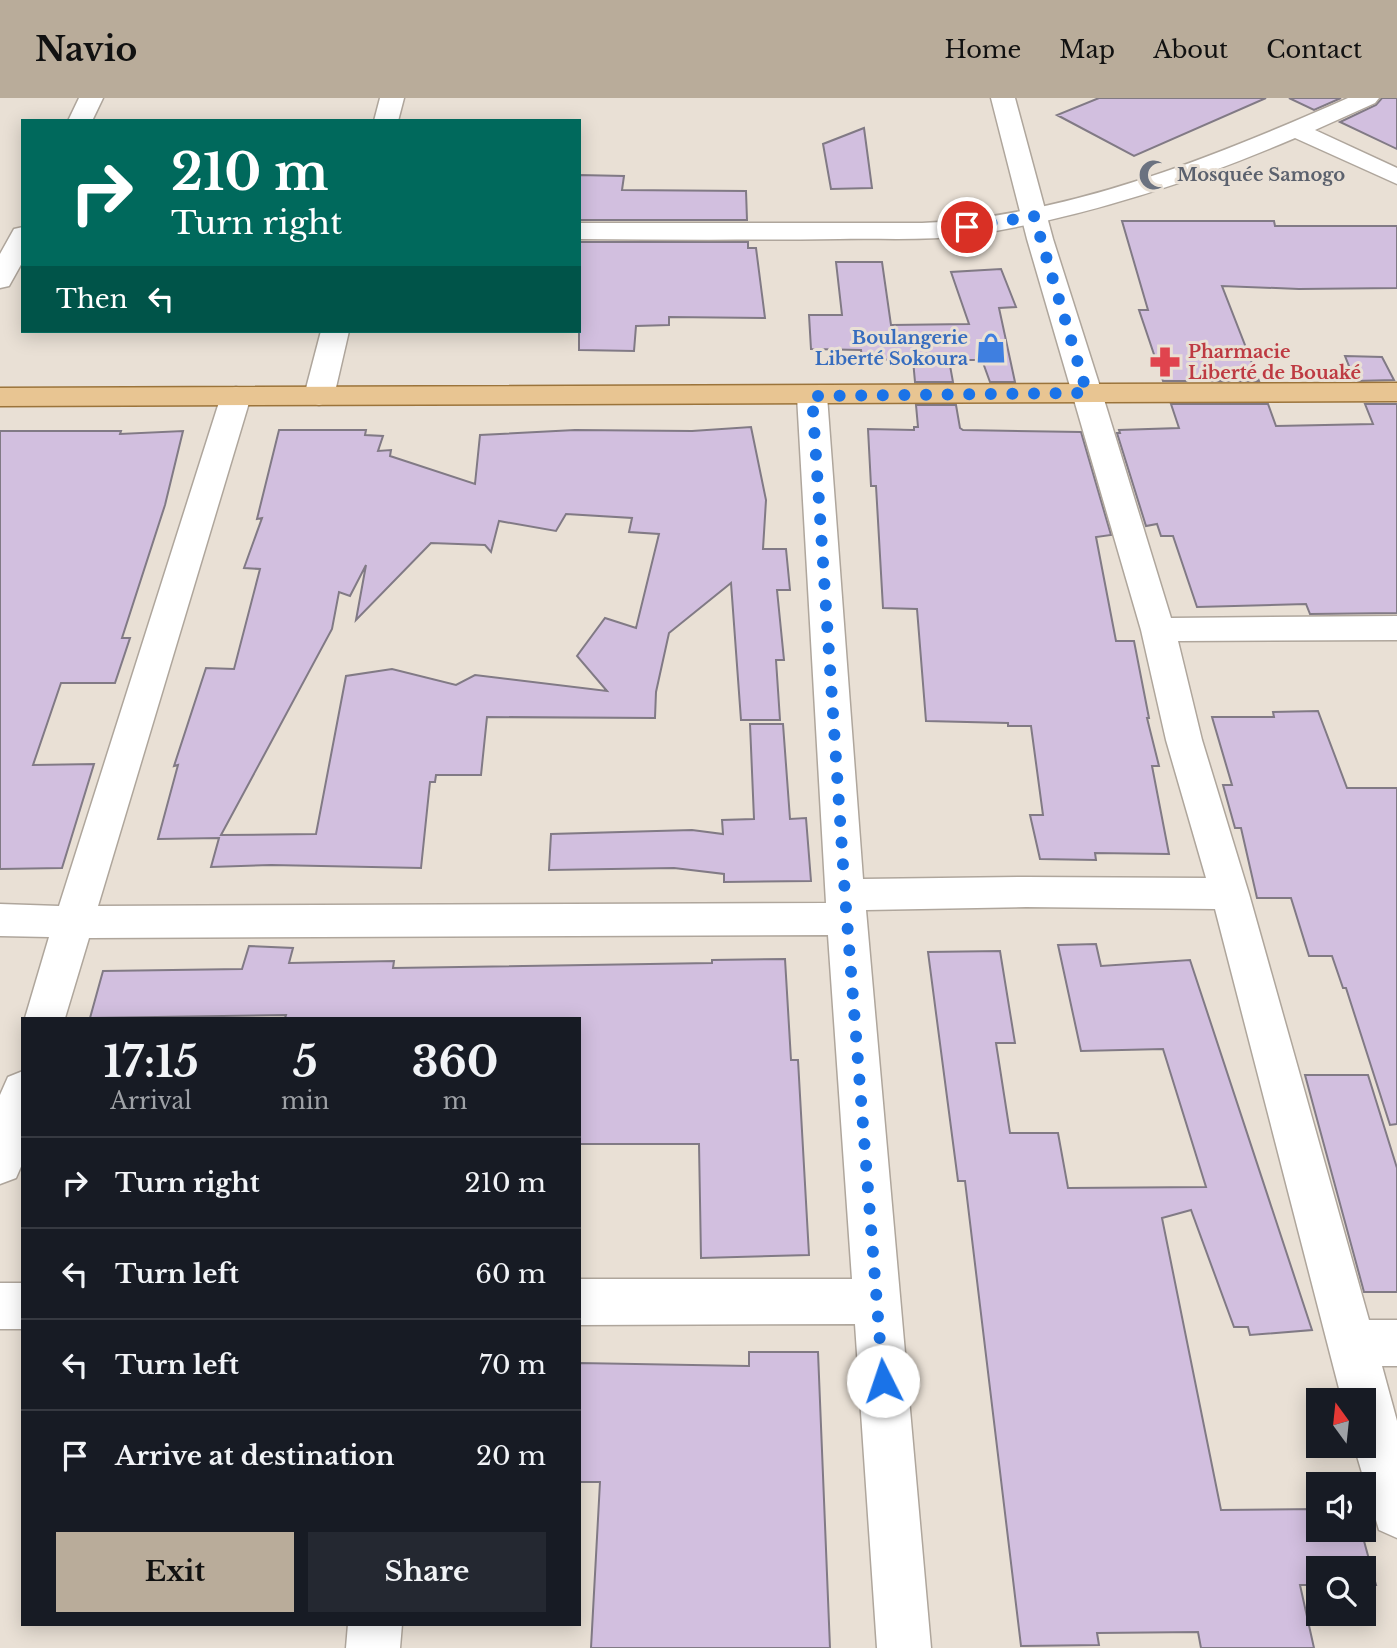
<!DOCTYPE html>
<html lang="en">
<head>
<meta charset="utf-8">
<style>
	:root { --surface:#171b24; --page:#242831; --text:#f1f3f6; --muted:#9ea1a6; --line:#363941; --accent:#b9ac9a }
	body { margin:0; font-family:"Libre Baskerville",serif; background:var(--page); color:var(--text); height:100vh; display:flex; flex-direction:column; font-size:26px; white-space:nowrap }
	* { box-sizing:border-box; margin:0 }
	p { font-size:23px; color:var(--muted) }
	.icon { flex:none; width:38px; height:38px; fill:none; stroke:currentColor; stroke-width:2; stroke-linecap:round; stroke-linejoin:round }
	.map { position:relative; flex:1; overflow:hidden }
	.panel { position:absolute; left:21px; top:919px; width:560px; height:609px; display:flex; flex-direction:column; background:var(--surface); border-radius:0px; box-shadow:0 4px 18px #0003 }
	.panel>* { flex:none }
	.banner { position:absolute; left:21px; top:21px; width:560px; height:214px; border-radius:0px; box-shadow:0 4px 18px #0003; background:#00695c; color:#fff; overflow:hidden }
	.needle { width:46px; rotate:345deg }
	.fabs { position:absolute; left:1306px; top:1290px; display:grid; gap:14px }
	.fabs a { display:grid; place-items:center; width:70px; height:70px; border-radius:0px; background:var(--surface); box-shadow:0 4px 18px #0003; font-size:35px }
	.pin { position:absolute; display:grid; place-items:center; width:60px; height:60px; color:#fff; margin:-30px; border:4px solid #fff; border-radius:50%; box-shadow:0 2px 7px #0007 }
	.me { position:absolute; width:77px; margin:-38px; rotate:356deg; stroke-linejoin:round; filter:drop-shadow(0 0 5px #0008) }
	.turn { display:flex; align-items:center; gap:24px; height:147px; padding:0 35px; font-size:32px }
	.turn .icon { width:91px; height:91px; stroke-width:2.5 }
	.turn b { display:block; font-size:49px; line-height:60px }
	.then { display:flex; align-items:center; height:66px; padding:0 35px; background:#0003; gap:14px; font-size:26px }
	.eta { display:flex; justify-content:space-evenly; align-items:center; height:119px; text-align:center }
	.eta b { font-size:42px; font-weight:700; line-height:49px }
	.action { display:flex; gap:14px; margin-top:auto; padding:14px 35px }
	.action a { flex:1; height:80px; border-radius:0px; background:var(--accent); color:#111; font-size:28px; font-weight:700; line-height:80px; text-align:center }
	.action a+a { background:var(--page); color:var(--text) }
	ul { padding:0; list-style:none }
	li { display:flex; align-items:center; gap:21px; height:91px; padding:0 35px; border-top:2px solid var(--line) }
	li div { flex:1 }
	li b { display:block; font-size:26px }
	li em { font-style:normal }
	header { display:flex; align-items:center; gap:42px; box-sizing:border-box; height:98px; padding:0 35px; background:var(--accent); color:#111 }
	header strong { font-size:33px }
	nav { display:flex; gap:38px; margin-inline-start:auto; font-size:24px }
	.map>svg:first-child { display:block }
	.building { fill:#d2bfdf; stroke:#817a85; stroke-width:2; fill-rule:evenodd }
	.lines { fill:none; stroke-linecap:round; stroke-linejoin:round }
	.minor-casing { stroke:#afa69c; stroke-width:3 }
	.tertiary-casing { stroke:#afa69c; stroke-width:3 }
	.primary-casing { stroke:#9b743b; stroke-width:3 }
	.minor { fill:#fff; fill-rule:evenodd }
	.tertiary { fill:#fff; fill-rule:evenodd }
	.primary { fill:#e8c592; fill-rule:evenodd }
	.route { stroke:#1a73e8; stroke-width:12; stroke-dasharray:0 21.6 }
	.labels { text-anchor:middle; stroke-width:6; stroke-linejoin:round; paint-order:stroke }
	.far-worship-label { font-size:18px; font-weight:bold; fill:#5b616d; stroke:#e9e0d5; text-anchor:start }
	.far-shop-label { font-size:18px; font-weight:bold; fill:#366cbe; stroke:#e9e0d5; text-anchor:end }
	.far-health-label { font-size:18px; font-weight:bold; fill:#be3a42; stroke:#e9e0d5; text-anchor:start }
</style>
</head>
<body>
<header>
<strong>Navio</strong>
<nav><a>Home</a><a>Map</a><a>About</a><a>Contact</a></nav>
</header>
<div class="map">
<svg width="1397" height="1550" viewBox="0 0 1397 1550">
	<rect width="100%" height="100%" fill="#e9e0d5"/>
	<path class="building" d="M 1099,0 L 1266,0 L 1134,58 L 1057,17 Z
		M 1289,0 L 1341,0 L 1314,12 Z
		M 1382,0 L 1397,0 L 1397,51 L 1340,24 L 1376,7 Z
		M 864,30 L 872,90 L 831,91 L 823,46 Z
		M 579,77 L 624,78 L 622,92 L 746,93 L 747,122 L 579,122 Z
		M 1122,123 L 1274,123 L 1275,128 L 1397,128 L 1397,190 L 1299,191 L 1222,188 L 1259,283 L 1163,283 L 1139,212 L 1148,212 Z
		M 579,144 L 748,144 L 748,150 L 756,150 L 765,220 L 669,219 L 669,227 L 636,228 L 634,253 L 579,252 Z
		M 836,164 L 882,164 L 891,227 L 969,226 L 951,174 L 1001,171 L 1016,209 L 999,210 L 1015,284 L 990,284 L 982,262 L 949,262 L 953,284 L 915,284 L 913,262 L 862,261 L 861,252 L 811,251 L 809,217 L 842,217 Z
		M 1345,258 L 1382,259 L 1394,282 L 1355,283 Z
		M 1171,306 L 1268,306 L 1276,328 L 1373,326 L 1365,306 L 1397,306 L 1397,515 L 1310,516 L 1306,506 L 1197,509 L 1173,438 L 1161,438 L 1157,426 L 1146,428 L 1117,335 L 1120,335 L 1119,332 L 1179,330 Z
		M 916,307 L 956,307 L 960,330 L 963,332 L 1081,334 L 1111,437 L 1096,439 L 1116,543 L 1134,543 L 1149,620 L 1147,620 L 1159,668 L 1152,668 L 1169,756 L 1095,755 L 1096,762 L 1040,761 L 1030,717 L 1043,717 L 1031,628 L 1008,628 L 1008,625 L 926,623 L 917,511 L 883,510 L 876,388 L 871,388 L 868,331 L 914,332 L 914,329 L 918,329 Z
		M 751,329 L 766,402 L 763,451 L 786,451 L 790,492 L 777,492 L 784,562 L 776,562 L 780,622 L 741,622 L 731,485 L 669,535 L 656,594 L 655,620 L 487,619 L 481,677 L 436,677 L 435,684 L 430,684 L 421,770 L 271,767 L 211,769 L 219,740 L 158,741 L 178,667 L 174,668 L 206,570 L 234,571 L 260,471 L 244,470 L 262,420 L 257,421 L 279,332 L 366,332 L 365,337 L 383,338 L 378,353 L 391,352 L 390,358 L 475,386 L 480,337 L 575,332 L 692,333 ZM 566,416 L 632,420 L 629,434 L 659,436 L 636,530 L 605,520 L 577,558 L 607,593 L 475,577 L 456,587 L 392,571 L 346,578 L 316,736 L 221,737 L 332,531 L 339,494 L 350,498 L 366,467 L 356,522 L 431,445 L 485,447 L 491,454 L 499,423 L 556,433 Z
		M 0,333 L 121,333 L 120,336 L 183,333 L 165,407 L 122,540 L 130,540 L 115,585 L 61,585 L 33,667 L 94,666 L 62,770 L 0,771 Z
		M 1318,613 L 1347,690 L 1397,690 L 1397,1026 L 1390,1027 L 1346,890 L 1343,890 L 1332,858 L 1309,858 L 1291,800 L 1257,800 L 1241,730 L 1235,730 L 1223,687 L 1232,687 L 1212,619 L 1274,619 L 1273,614 Z
		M 750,626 L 783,626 L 790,721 L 806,720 L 811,783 L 724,784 L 724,776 L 674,770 L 549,772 L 551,736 L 692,732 L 723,736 L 722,722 L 754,721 Z
		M 1096,846 L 1101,868 L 1190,862 L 1312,1232 L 1250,1237 L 1248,1229 L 1234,1229 L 1191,1112 L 1162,1120 L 1221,1412 L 1318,1411 L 1318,1432 L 1361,1432 L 1376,1487 L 1363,1487 L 1363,1470 L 1318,1470 L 1318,1487 L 1300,1487 L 1314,1550 L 1201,1550 L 1198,1534 L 1097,1535 L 1099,1547 L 1021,1548 L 965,1083 L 958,1083 L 928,854 L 1000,853 L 1015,945 L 996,945 L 1010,1035 L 1058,1035 L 1068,1090 L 1206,1089 L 1163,951 L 1081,953 L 1058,847 Z
		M 249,848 L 293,850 L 289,865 L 394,863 L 393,870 L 712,865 L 712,862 L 785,861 L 791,962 L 798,962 L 809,1157 L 701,1160 L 699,1046 L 579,1046 L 579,920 L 285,920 L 286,917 L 90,920 L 103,873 L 242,871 Z
		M 1305,977 L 1368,977 L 1397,1070 L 1397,1194 L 1364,1194 Z
		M 749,1254 L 818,1254 L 830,1550 L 591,1550 L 600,1384 L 579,1384 L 579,1265 L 749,1268 Z"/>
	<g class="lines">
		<g class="minor-casing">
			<path id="minor" d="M 79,0 L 103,0 L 92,23 L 68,23 Z
				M 380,0 L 404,0 L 398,23 L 374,23 Z
				M 1348,0 L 1379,0 L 1375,5 L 1315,32 L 1397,70 L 1397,86 L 1295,40 C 1192,84 1082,120 971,137 C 927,143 883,140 839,141 C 752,142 666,142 579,141 L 579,125 L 922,125 C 1066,119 1217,58 1348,0 Z
				M 23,129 L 23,163 L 9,188 L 0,190 L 0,156 L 14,131 Z
				M 321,233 L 349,233 L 334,298 L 329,304 L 319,307 L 309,304 L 304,298 Z
				M 1087,286 L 1097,289 L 1102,295 L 1171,520 L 1397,518 L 1397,542 L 1178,543 L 1202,642 L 1249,796 L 1369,1222 L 1397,1222 L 1397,1268 L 1382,1268 L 1397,1323 L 1397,1440 L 1379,1432 L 1354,1348 L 1363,1348 L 1363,1302 L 1342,1302 L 1215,811 L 1026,809 L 866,812 L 931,1550 L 877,1550 L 855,1226 L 579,1227 L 579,1181 L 852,1181 L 828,837 L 89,840 L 65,920 L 25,920 L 49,839 L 0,838 L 0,806 L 59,808 L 221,298 L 226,292 L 236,289 L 246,292 L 251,298 L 98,808 L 826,805 L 797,298 L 802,292 L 812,289 L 822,292 L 827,298 L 863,781 L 1026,779 L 1206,780 L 1166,642 L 1141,532 L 1072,295 L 1077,289 Z
				M 23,973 L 23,1064 L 16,1080 L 0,1086 L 0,997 L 8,979 Z
				M 0,1185 L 23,1185 L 23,1231 L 0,1231 Z
				M 348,1526 L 402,1526 L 400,1550 L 346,1550 Z"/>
		</g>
		<g class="tertiary-casing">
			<path id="tertiary" d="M 991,0 L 1015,0 L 1053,141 L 1102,295 L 1097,301 L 1087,304 L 1077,301 L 1072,295 L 1027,141 Z"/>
		</g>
		<g class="primary-casing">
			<path id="primary" d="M 1397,285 L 1397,303 L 0,308 L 0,290 Z"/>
		</g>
		<use href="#minor" class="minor"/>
		<use href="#tertiary" class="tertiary"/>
		<use href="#primary" class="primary"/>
	</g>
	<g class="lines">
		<path class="route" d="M 883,1283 L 845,797 L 812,298 L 1087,295 L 1034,118 L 967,129"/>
	</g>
	<defs>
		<g id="mosque-bare" transform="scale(2.415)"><path d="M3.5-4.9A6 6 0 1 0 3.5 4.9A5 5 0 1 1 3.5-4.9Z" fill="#6b7280" stroke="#e9e0d5" stroke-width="2.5" paint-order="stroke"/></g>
		<g id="shop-bare" transform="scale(2.415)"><path d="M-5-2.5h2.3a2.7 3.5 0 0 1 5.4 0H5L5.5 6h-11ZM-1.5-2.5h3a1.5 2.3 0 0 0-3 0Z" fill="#3f7fe0" stroke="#e9e0d5" stroke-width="2.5" paint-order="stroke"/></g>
		<g id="pharmacy-bare" transform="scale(2.415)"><path d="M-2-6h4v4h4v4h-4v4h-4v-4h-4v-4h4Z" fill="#e0444e" stroke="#e9e0d5" stroke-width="2.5" paint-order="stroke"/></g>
	</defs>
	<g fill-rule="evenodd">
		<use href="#mosque-bare" x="1154" y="77"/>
		<use href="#shop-bare" x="991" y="250"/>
		<use href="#pharmacy-bare" x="1165" y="264"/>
	</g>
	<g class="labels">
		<g class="far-worship-label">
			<text x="1177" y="83">Mosquée Samogo</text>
		</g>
		<g class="far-shop-label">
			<text x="968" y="246">Boulangerie<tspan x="968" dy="21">Liberté Sokoura</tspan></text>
		</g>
		<g class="far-health-label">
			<text x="1188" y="260">Pharmacie<tspan x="1188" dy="21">Liberté de Bouaké</tspan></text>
		</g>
	</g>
</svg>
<div class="fabs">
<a><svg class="needle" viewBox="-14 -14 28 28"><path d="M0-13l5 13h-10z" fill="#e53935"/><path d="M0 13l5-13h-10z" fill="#9ea1a6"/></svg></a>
<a><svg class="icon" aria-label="sound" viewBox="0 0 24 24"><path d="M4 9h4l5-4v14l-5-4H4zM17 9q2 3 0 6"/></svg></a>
<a><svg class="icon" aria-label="search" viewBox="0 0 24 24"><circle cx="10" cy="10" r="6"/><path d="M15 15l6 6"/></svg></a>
</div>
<div class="pin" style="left:967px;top:129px;background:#d93025"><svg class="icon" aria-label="arrive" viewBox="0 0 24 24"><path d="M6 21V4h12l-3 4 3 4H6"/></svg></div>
<svg class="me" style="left:883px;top:1283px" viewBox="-20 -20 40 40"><circle r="19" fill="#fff"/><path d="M0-13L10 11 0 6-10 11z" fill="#1a73e8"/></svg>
<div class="banner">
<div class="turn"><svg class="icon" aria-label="right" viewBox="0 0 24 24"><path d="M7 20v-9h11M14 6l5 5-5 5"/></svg><div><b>210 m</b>Turn right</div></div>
<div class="then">Then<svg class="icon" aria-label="left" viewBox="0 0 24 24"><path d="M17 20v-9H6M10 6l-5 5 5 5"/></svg></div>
</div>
<section class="panel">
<div class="eta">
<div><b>17:15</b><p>Arrival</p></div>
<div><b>5</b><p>min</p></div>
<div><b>360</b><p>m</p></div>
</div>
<ul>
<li><svg class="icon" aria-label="right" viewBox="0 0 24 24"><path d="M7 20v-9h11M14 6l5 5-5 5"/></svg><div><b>Turn right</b></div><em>210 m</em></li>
<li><svg class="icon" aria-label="left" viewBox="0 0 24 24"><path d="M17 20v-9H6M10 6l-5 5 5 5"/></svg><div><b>Turn left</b></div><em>60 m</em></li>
<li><svg class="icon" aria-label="left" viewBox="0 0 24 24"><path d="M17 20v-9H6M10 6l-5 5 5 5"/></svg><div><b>Turn left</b></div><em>70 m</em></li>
<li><svg class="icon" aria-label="arrive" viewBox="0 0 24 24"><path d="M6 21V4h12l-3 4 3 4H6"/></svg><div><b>Arrive at destination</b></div><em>20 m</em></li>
</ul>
<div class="action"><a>Exit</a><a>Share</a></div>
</section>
</div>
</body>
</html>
